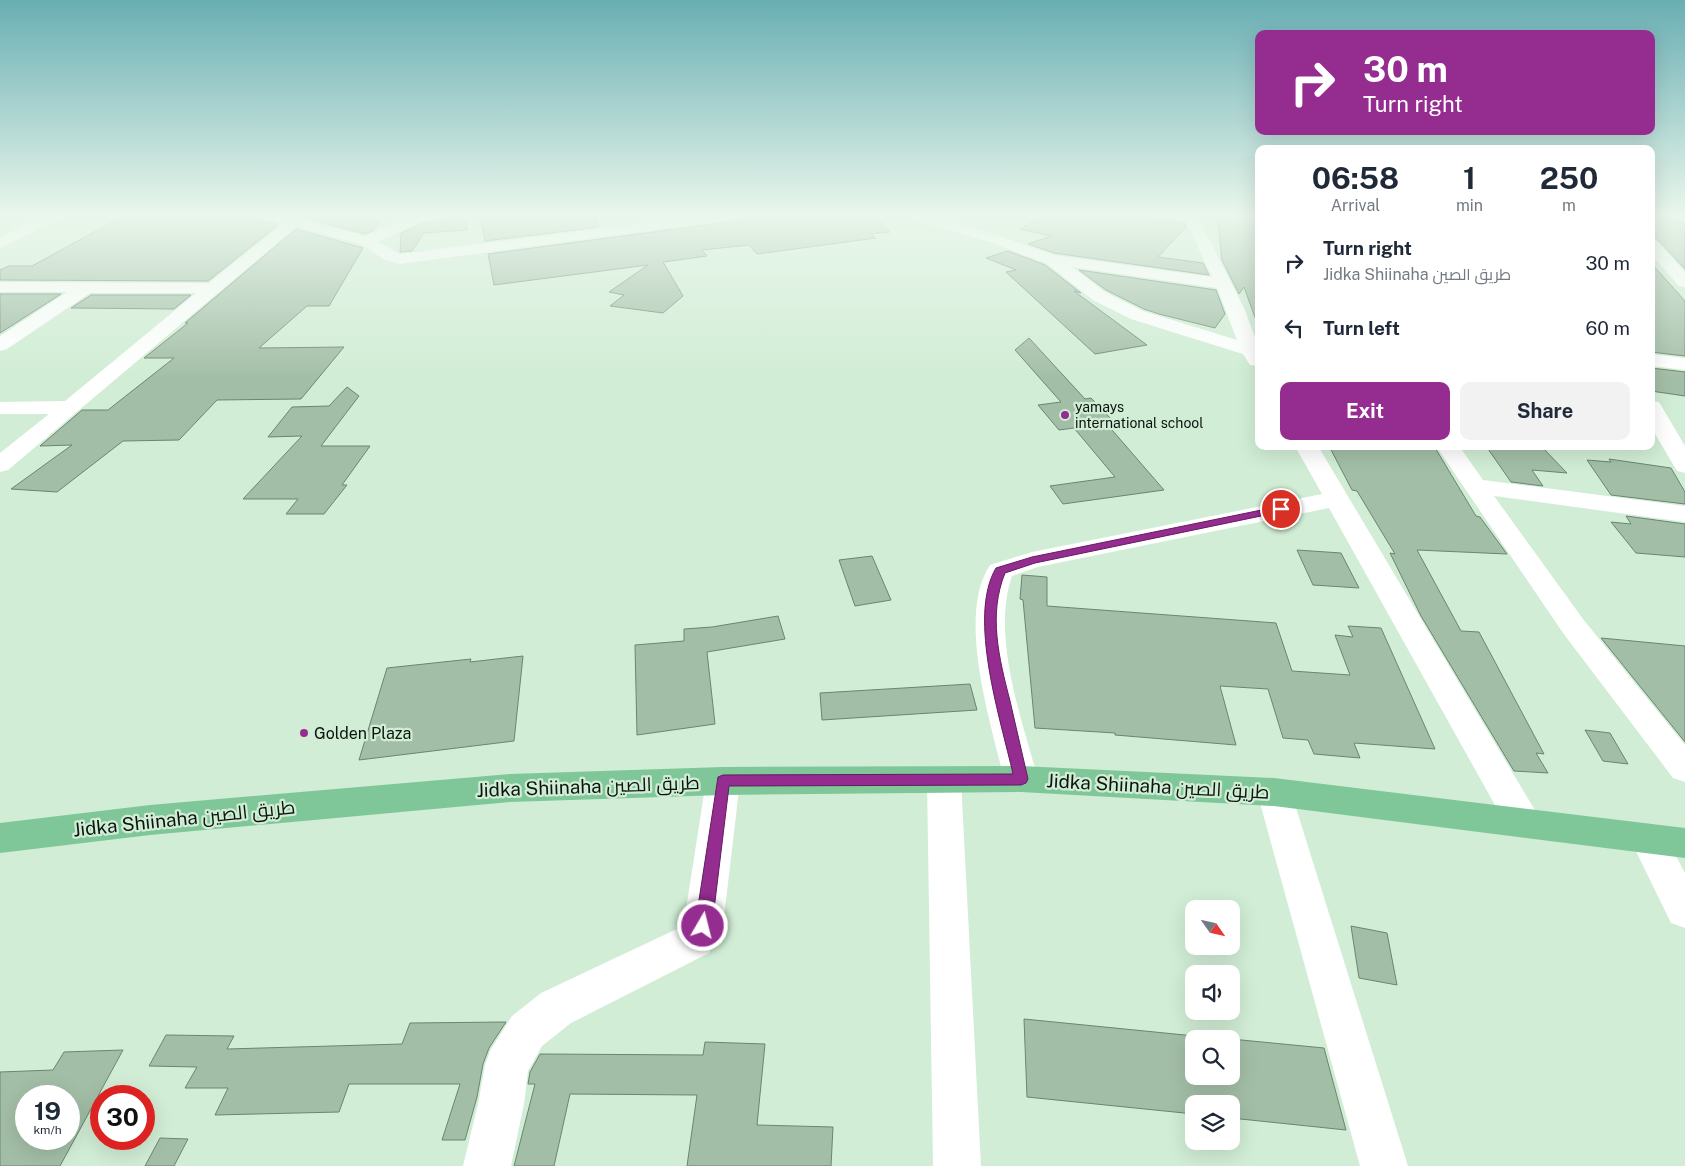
<!DOCTYPE html>
<html lang="en">
<head>
<meta charset="utf-8">
<style>
	:root { --surface:#fff; --page:#f2f2f3; --text:#1f2937; --muted:#747a83; --accent:#952c90 }
	body { margin:0; font-family:"Public Sans",Cairo,sans-serif; background:var(--page); color:var(--text); height:100vh; display:flex; flex-direction:column; font-size:19px; white-space:nowrap }
	* { box-sizing:border-box; margin:0 }
	p { font-size:16px; color:var(--muted) }
	.icon { flex:none; width:28px; height:28px; fill:none; stroke:currentColor; stroke-width:2; stroke-linecap:round; stroke-linejoin:round }
	.map { position:relative; flex:1; overflow:hidden }
	.side { position:absolute; left:1255px; top:145px; width:400px; height:305px; display:flex; flex-direction:column; background:var(--surface); border-radius:10px; box-shadow:0 5px 20px #0002 }
	.side>* { flex:none }
	.banner { position:absolute; left:1255px; top:30px; width:400px; height:105px; border-radius:10px; box-shadow:0 5px 20px #0002; background:#952c90; color:#fff; overflow:hidden }
	.needle { width:32px; rotate:124deg }
	.buttons { position:absolute; left:1185px; top:900px; display:grid; gap:10px }
	.buttons a { display:grid; place-items:center; width:55px; height:55px; border-radius:10px; background:var(--surface); box-shadow:0 5px 20px #0002; font-size:25px }
	.speed { position:absolute; left:15px; top:1085px; display:flex; gap:10px; font-size:25px; font-weight:700; text-align:center }
	.speed>* { display:grid; place-content:center; width:65px; height:65px; border-radius:50%; background:var(--surface); box-shadow:0 5px 20px #0002; line-height:1 }
	.speed small { font-size:12px; font-weight:400 }
	.speed .limit { border:8px solid #d22; background:#fff; color:#111 }
	.pin { position:absolute; display:grid; place-items:center; width:42px; height:42px; color:#fff; margin:-21px; border:2px solid #fff; border-radius:50%; box-shadow:0 1px 5px #0007 }
	.me { position:absolute; width:55px; margin:-28px; rotate:8deg; stroke-linejoin:round; filter:drop-shadow(0 0 4px #0008) }
	.turn { display:flex; align-items:center; gap:18px; height:105px; padding:0 25px; font-size:22px }
	.turn .icon { width:65px; height:65px; stroke-width:2.5 }
	.turn b { display:block; font-size:35px; line-height:42px }
	.eta { display:flex; justify-content:space-evenly; align-items:center; height:85px; text-align:center }
	.eta b { font-size:30px; font-weight:700; line-height:35px }
	.cta { display:flex; gap:10px; margin-top:auto; padding:10px 25px }
	.cta a { flex:1; height:58px; border-radius:10px; background:var(--accent); color:#fff; font-size:20px; font-weight:700; line-height:58px; text-align:center }
	.cta a+a { background:var(--page); color:var(--text) }
	ul { padding:0; list-style:none }
	li { display:flex; align-items:center; gap:15px; height:65px; padding:0 25px }
	li div { flex:1 }
	li b { display:block; font-size:19px }
	li em { font-style:normal }
	.map>svg:first-child { display:block }
	.building { fill:#a3bea7; stroke:#6b8570; fill-rule:evenodd }
	.lines { fill:none; stroke-linecap:round; stroke-linejoin:round }
	.minor { fill:#fff; fill-rule:evenodd }
	.major { fill:#7fc798; fill-rule:evenodd }
	.route { fill:#952c90; stroke:#611d5e }
	.poi-dot { fill:#952c90; stroke:#d1edd5; stroke-width:2 }
	.labels { text-anchor:middle; stroke-width:4.5; stroke-linejoin:round; paint-order:stroke }
	.far-poi-label { font-size:14px; fill:#0b150d; stroke:#d1edd5; text-anchor:start }
	.poi-label { font-size:16px; fill:#0b150d; stroke:#d1edd5; text-anchor:start }
	.near-street-label { font-size:19px; fill:#0b150d; stroke:#d1edd5 }
</style>
</head>
<body>
<div class="map">
<svg width="1685" height="1166" viewBox="0 0 1685 1166">
	<rect width="100%" height="100%" fill="#d1edd5"/>
	<path class="building" d="M 125,215 L 257,215 L 260,220 L 278,225 L 208,281 L 0,280 L 0,270 L 9,266 L 32,266 Z
		M 284,215 L 383,215 L 374,230 L 365,234 L 294,215 Z
		M 450,215 L 466,215 L 467,230 L 424,233 L 412,251 L 400,252 L 401,233 L 421,224 L 446,220 Z
		M 480,215 L 566,215 L 567,219 L 594,215 L 599,227 L 485,241 Z
		M 745,215 L 874,215 L 890,232 L 871,234 L 876,238 L 757,254 L 749,245 L 702,250 L 707,256 L 663,262 L 683,296 L 663,313 L 610,306 L 624,295 L 609,292 L 648,265 L 494,285 L 488,254 L 736,221 L 743,219 Z
		M 1047,215 L 1123,215 L 1185,223 L 1186,227 L 1158,257 L 1203,263 L 1209,275 L 1054,253 L 1028,244 L 1051,236 L 1020,229 Z
		M 1217,215 L 1259,215 L 1259,319 L 1256,320 L 1244,287 L 1239,294 L 1222,260 Z
		M 1651,215 L 1668,215 L 1670,221 L 1685,223 L 1685,269 L 1658,240 L 1651,236 Z
		M 296,229 L 363,248 L 329,306 L 307,306 L 259,348 L 344,347 L 301,399 L 217,400 L 179,440 L 123,441 L 57,492 L 11,489 L 72,445 L 40,446 L 82,410 L 108,410 L 174,358 L 144,358 L 188,323 L 185,323 Z
		M 1008,251 L 1045,265 L 1081,293 L 1074,291 L 1147,345 L 1095,354 L 1006,272 L 1016,270 L 986,258 Z
		M 1651,263 L 1685,301 L 1685,356 L 1651,352 Z
		M 1079,270 L 1216,290 L 1225,314 L 1215,328 L 1159,314 L 1144,309 L 1106,290 Z
		M 0,294 L 61,294 L 0,333 Z
		M 91,295 L 191,295 L 174,309 L 71,308 Z
		M 1029,338 L 1085,399 L 1091,398 L 1114,422 L 1106,423 L 1164,490 L 1063,504 L 1050,486 L 1115,477 L 1074,428 L 1059,430 L 1038,405 L 1061,402 L 1015,350 Z
		M 1651,368 L 1685,372 L 1685,396 L 1651,391 Z
		M 347,387 L 359,396 L 321,446 L 370,446 L 342,485 L 347,485 L 324,514 L 286,514 L 298,499 L 243,499 L 302,436 L 268,437 L 292,407 L 329,406 Z
		M 1329,446 L 1434,446 L 1476,516 L 1480,517 L 1507,554 L 1417,550 L 1461,631 L 1479,632 L 1544,754 L 1536,753 L 1548,773 L 1514,771 L 1421,616 L 1390,553 L 1395,554 L 1357,491 L 1352,490 Z
		M 1486,446 L 1541,446 L 1567,473 L 1532,470 L 1543,486 L 1511,482 Z
		M 1609,459 L 1671,468 L 1685,492 L 1685,504 L 1611,495 L 1587,460 L 1611,462 Z
		M 1626,516 L 1685,524 L 1685,557 L 1636,553 L 1611,522 L 1631,524 Z
		M 1297,550 L 1341,553 L 1359,588 L 1313,585 Z
		M 872,556 L 891,600 L 855,606 L 839,560 Z
		M 1022,575 L 1047,577 L 1047,606 L 1276,623 L 1292,671 L 1350,675 L 1335,635 L 1353,637 L 1348,626 L 1381,628 L 1435,749 L 1354,743 L 1360,758 L 1314,754 L 1308,740 L 1283,738 L 1268,689 L 1220,686 L 1236,745 L 1115,735 L 1115,733 L 1035,728 L 1023,600 L 1020,599 Z
		M 778,616 L 785,639 L 707,652 L 715,724 L 637,735 L 635,645 L 684,641 L 684,629 L 712,627 Z
		M 1601,638 L 1685,646 L 1685,742 Z
		M 523,656 L 514,741 L 359,760 L 387,668 L 471,659 L 470,662 Z
		M 970,684 L 977,710 L 822,720 L 820,693 Z
		M 1585,730 L 1610,733 L 1628,764 L 1603,761 Z
		M 1351,926 L 1387,933 L 1397,985 L 1359,978 Z
		M 1024,1019 L 1225,1039 L 1194,1039 L 1194,1076 L 1231,1076 L 1231,1039 L 1324,1048 L 1346,1130 L 1231,1118 L 1231,1104 L 1194,1104 L 1194,1114 L 1027,1097 Z
		M 506,1022 L 489,1048 L 483,1064 L 477,1097 L 465,1140 L 442,1140 L 460,1084 L 349,1084 L 339,1112 L 215,1115 L 228,1088 L 185,1088 L 197,1067 L 149,1066 L 166,1035 L 234,1036 L 227,1049 L 402,1044 L 410,1023 Z
		M 705,1042 L 765,1044 L 757,1125 L 833,1127 L 831,1166 L 687,1166 L 697,1095 L 570,1094 L 554,1166 L 514,1166 L 535,1084 L 528,1084 L 530,1072 L 540,1054 L 703,1055 Z
		M 123,1050 L 60,1166 L 0,1166 L 0,1072 L 53,1070 L 64,1052 ZM 26,1096 L 69,1096 L 69,1139 L 26,1139 Z
		M 160,1138 L 188,1139 L 174,1166 L 145,1166 Z"/>
	<g class="lines">
		<path class="minor" d="M 46,215 L 64,215 L 62,218 L 0,248 L 0,237 Z
			M 259,215 L 294,217 L 365,236 L 412,215 L 448,215 L 446,218 L 420,222 L 378,242 L 400,254 L 706,215 L 743,215 L 741,218 L 736,219 L 400,264 L 385,260 L 361,244 L 296,227 L 8,470 L 0,472 L 0,453 L 49,414 L 0,414 L 0,402 L 65,401 L 196,293 L 90,293 L 7,349 L 0,351 L 0,336 L 67,292 L 0,292 L 0,282 L 209,283 L 282,224 L 261,218 Z
			M 908,215 L 929,215 L 1002,237 L 1054,255 L 1212,277 L 1183,215 L 1197,215 L 1244,308 L 1259,348 L 1259,366 L 1250,365 L 1243,354 L 1131,319 L 1093,300 L 1046,263 L 992,243 L 910,218 ZM 1072,267 L 1217,288 L 1237,340 L 1143,311 L 1105,292 Z
			M 1651,239 L 1657,241 L 1685,272 L 1685,287 L 1679,286 L 1651,254 Z
			M 1651,354 L 1685,358 L 1685,370 L 1651,366 Z
			M 1651,401 L 1659,402 L 1685,446 L 1685,473 L 1677,471 L 1651,427 Z
			M 1295,446 L 1318,446 L 1536,812 L 1541,822 L 1536,832 L 1523,837 L 1510,832 L 1329,508 L 1038,567 L 1012,576 C 991,637 1022,719 1038,779 L 1033,789 L 1021,792 L 1009,789 L 1004,779 C 991,723 956,616 990,565 L 1032,552 L 1322,494 Z
			M 1436,446 L 1459,446 L 1483,480 L 1685,506 L 1685,522 L 1494,496 L 1583,619 L 1685,745 L 1685,782 L 1673,778 L 1563,633 Z
			M 944,766 L 956,770 L 961,780 L 981,1166 L 933,1166 L 927,780 L 932,770 Z
			M 723,767 L 735,771 L 740,781 L 723,926 L 709,953 L 571,1023 L 542,1046 L 528,1071 L 524,1104 L 511,1166 L 463,1166 L 478,1104 L 485,1065 L 491,1049 L 512,1016 L 541,993 L 681,927 L 684,922 L 706,781 L 711,771 Z
			M 1274,778 L 1286,782 L 1291,792 L 1408,1166 L 1360,1166 L 1257,792 L 1262,782 Z
			M 1648,824 L 1661,828 L 1685,873 L 1685,928 L 1671,923 L 1630,839 L 1635,828 Z"/>
		<path class="major" d="M 1021,766 L 1274,778 L 1685,828 L 1685,858 L 1274,806 L 1021,792 L 723,795 L 510,802 L 150,835 L 0,853 L 0,823 L 150,805 L 510,774 L 723,767 Z"/>
	</g>
	<linearGradient id="sky" x2="0" y2="1"><stop stop-color="#69aeb3"/><stop offset="0.57" stop-color="#eaf7ec"/><stop offset="1" stop-color="#eaf7ec" stop-opacity="0"/></linearGradient>
	<rect width="1685" height="378" fill="url(#sky)"/>
	<path class="route" d="M 1281,506 L 1285,507 L 1286,509 L 1285,511 L 1035,563 L 1005,573 C 988,615 999,658 1010,701 C 1016,727 1022,753 1028,779 L 1026,783 L 1021,785 L 729,786 L 712,926 L 709,931 L 703,934 L 698,931 L 695,926 L 718,777 L 723,775 L 1013,774 C 1001,720 967,617 996,568 L 1032,557 Z"/>
	<g class="poi-dot">
		<circle cx="1065" cy="415" r="5"/>
		<circle cx="304" cy="733" r="5"/>
	</g>
	<g class="labels">
		<g class="far-poi-label">
			<text x="1075" y="412">yamays<tspan x="1075" dy="16">international school</tspan></text>
		</g>
		<g class="poi-label">
			<text x="314" y="739">Golden Plaza</text>
		</g>
		<g class="near-street-label">
			<text transform="translate(588 786) rotate(-2)" y="7">Jidka Shiinaha طريق الصين</text>
			<text transform="translate(1158 786) rotate(3)" y="7">Jidka Shiinaha طريق الصين</text>
			<text transform="translate(184 818) rotate(-6)" y="7">Jidka Shiinaha طريق الصين</text>
		</g>
	</g>
</svg>
<div class="buttons">
<a><svg class="needle" viewBox="-14 -14 28 28"><path d="M0-13l5 13h-10z" fill="#e53935"/><path d="M0 13l5-13h-10z" fill="#747a83"/></svg></a>
<a><svg class="icon" aria-label="sound" viewBox="0 0 24 24"><path d="M4 9h4l5-4v14l-5-4H4zM17 9q2 3 0 6"/></svg></a>
<a><svg class="icon" aria-label="search" viewBox="0 0 24 24"><circle cx="10" cy="10" r="6"/><path d="M15 15l6 6"/></svg></a>
<a><svg class="icon" aria-label="layers" viewBox="0 0 24 24"><path d="M12 4l9 5-9 5-9-5zM3 14l9 5 9-5"/></svg></a>
</div>
<div class="speed"><div>19<small>km/h</small></div><div class="limit">30</div></div>
<div class="pin" style="left:1281px;top:509px;background:#d93025"><svg class="icon" aria-label="arrive" viewBox="0 0 24 24"><path d="M6 21V4h12l-3 4 3 4H6"/></svg></div>
<svg class="me" style="left:703px;top:926px" viewBox="-20 -20 40 40"><circle r="17" fill="#952c90" stroke="#fff" stroke-width="3"/><path d="M0-11L8 9 0 5-8 9z" fill="#fff"/></svg>
<div class="banner">
<div class="turn"><svg class="icon" aria-label="right" viewBox="0 0 24 24"><path d="M7 20v-9h11M14 6l5 5-5 5"/></svg><div><b>30 m</b>Turn right</div></div>
</div>
<section class="side">
<div class="eta">
<div><b>06:58</b><p>Arrival</p></div>
<div><b>1</b><p>min</p></div>
<div><b>250</b><p>m</p></div>
</div>
<ul>
<li><svg class="icon" aria-label="right" viewBox="0 0 24 24"><path d="M7 20v-9h11M14 6l5 5-5 5"/></svg><div><b>Turn right</b><p>Jidka Shiinaha طريق الصين</p></div><em>30 m</em></li>
<li><svg class="icon" aria-label="left" viewBox="0 0 24 24"><path d="M17 20v-9H6M10 6l-5 5 5 5"/></svg><div><b>Turn left</b></div><em>60 m</em></li>
</ul>
<div class="cta"><a>Exit</a><a>Share</a></div>
</section>
</div>
</body>
</html>
